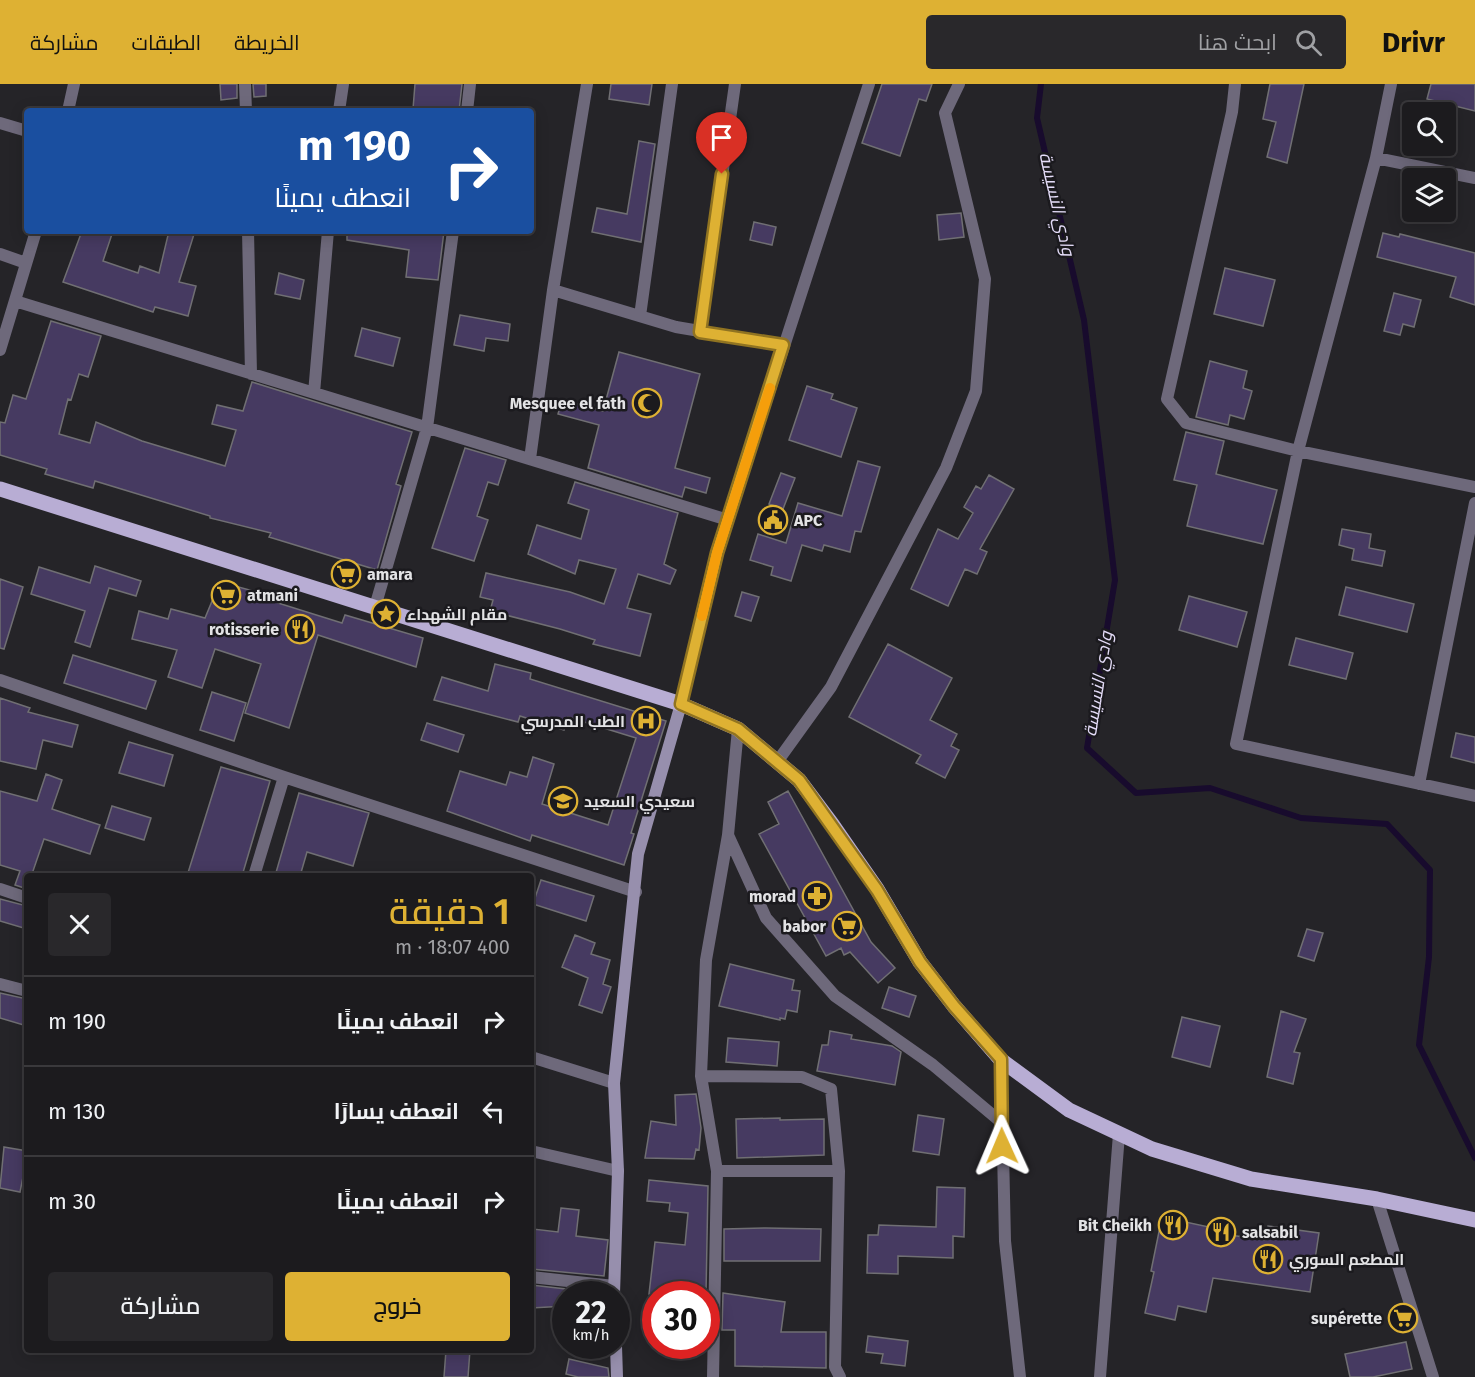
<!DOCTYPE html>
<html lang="ar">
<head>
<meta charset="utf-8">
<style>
	:root { --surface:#1c1b1e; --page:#29282b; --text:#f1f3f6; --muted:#a0a1a4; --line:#3a393c; --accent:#deb133 }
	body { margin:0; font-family:"Fira Sans",Cairo,sans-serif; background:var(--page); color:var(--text); direction:rtl; height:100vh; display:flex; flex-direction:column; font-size:22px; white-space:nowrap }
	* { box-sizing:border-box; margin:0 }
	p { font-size:20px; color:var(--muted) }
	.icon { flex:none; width:33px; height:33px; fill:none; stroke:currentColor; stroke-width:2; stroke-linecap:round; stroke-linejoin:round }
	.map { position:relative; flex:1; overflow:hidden; direction:ltr }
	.side { position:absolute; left:24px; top:789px; width:510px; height:480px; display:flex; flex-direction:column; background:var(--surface); border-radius:6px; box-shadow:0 3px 15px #0003,0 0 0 2px var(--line); direction:rtl }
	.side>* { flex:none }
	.banner { position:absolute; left:24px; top:24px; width:510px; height:126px; border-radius:6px; box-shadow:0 3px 15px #0003,0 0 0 2px var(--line); direction:rtl; background:#1a4fa0; color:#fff; overflow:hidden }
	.buttons { position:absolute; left:1402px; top:18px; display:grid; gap:12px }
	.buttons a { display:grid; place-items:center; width:54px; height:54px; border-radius:6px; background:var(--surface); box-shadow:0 3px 15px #0003,0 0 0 2px var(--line); font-size:30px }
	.speed { position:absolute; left:552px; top:1197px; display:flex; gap:12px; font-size:30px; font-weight:700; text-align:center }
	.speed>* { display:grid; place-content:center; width:78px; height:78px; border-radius:50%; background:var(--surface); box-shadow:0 3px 15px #0003,0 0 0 2px var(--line); line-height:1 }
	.speed small { font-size:15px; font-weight:400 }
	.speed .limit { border:9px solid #d22; background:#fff; color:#111 }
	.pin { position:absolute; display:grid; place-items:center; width:51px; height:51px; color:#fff; margin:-62px -26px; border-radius:50% 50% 50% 0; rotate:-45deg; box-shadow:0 0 6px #0007 }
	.pin .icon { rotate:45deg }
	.me { position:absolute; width:66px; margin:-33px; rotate:359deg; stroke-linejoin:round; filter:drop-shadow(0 0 4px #0008) }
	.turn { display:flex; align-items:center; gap:21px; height:126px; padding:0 24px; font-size:27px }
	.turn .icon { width:78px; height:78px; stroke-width:2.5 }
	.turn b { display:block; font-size:42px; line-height:51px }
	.round { display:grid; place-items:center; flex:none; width:63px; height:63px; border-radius:6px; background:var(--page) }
	.overview { display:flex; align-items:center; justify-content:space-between; height:102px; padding:0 24px }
	h1 { font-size:36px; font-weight:600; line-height:45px; color:var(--accent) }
	.action { display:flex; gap:12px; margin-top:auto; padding:12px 24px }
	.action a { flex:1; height:69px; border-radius:6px; background:var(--accent); color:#111; font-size:24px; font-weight:600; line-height:69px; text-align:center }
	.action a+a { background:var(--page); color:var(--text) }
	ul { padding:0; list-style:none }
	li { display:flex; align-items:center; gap:18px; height:90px; padding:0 24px; border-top:2px solid var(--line) }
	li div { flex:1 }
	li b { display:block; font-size:22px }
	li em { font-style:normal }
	header { display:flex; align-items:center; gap:36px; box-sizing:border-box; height:84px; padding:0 30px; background:var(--accent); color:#111 }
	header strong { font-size:28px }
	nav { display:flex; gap:33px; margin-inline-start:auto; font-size:21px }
	.search { width:420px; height:54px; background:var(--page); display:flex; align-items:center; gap:15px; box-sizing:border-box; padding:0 21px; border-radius:6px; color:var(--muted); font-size:22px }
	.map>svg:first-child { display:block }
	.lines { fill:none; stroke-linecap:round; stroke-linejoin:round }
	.stream { stroke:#180b2d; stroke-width:6 }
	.building { fill:#463a61; stroke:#706f73; stroke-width:1.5 }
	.street { stroke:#6e697b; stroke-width:12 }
	.secondary { stroke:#978fad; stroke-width:12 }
	.primary { stroke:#b8add4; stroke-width:15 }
	.route-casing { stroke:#907321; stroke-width:15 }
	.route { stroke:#deb133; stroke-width:10 }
	.slow { stroke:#f59e0b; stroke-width:10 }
	.labels { text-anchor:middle; stroke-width:5; stroke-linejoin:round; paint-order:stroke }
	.poi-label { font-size:16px; font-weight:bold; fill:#e3e3e5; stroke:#1b1a1e; text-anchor:end }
	.water-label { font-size:18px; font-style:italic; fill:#e4dcf8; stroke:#1b1a1e }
</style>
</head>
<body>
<header>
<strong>Drivr</strong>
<div class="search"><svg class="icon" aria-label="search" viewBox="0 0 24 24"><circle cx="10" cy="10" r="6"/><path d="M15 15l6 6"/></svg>ابحث هنا</div>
<nav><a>الخريطة</a><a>الطبقات</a><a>مشاركة</a></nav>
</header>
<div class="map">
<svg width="1475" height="1293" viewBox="0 0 1475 1293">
	<rect width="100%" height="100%" fill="#252428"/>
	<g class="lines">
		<path class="stream" d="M 1041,0 L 1037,34 L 1084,236 L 1115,496 L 1087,664 L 1136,709 L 1210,704 L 1301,734 L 1387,740 L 1430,786 L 1429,873 L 1419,961 L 1475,1074"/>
	</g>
	<path class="building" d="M 220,0 L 237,0 L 237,14 L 221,16 Z
		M 253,0 L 266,0 L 266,12 L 254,13 Z
		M 415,0 L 462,0 L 459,27 L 413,25 Z
		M 611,0 L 652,0 L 649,21 L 609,15 Z
		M 882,0 L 932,0 L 926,17 L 919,15 L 900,72 L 862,59 Z
		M 1270,0 L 1304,0 L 1287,79 L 1267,73 L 1276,38 L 1263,35 Z
		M 1431,0 L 1475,0 L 1475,27 L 1427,15 Z
		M 639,57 L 655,60 L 641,158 L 592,148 L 597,124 L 627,130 Z
		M 961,129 L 964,153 L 939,156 L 937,131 Z
		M 754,138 L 776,143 L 772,161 L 750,156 Z
		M 82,147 L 113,147 L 103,177 L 138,189 L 140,182 L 159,189 L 169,147 L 195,147 L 179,198 L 196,202 L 188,232 L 155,223 L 153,228 L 63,198 Z
		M 347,147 L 444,147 L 438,196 L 406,193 L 409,166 L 347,156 Z
		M 1383,149 L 1399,153 L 1400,150 L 1475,169 L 1475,221 L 1450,213 L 1456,193 L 1377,173 Z
		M 1225,184 L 1275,196 L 1263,242 L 1214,230 Z
		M 279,189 L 304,196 L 300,215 L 275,210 Z
		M 1394,209 L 1421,216 L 1414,243 L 1403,240 L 1400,251 L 1384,247 Z
		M 460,231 L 510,240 L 508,257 L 486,254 L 484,267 L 454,261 Z
		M 51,237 L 101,252 L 88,293 L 79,290 L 71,316 L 68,315 L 59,350 L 90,359 L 96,338 L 142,357 L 225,382 L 236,346 L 212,340 L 217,321 L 243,327 L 252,298 L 412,348 L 396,400 L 401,402 L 377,486 L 269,453 L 271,449 L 210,434 L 210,432 L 95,397 L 93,404 L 45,390 L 47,385 L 0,371 L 0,338 L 5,339 L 13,311 L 26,315 Z
		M 362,244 L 400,254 L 393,282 L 355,272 Z
		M 619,268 L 700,290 L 675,384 L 710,394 L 706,409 L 685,403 L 682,413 L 588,384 L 599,341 L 558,330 L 562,316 L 603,327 Z
		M 1210,277 L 1247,287 L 1243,304 L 1252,307 L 1244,335 L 1230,331 L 1228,341 L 1196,333 Z
		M 807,302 L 833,310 L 831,315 L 857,324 L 841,373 L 789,356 Z
		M 1186,348 L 1224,357 L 1216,390 L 1277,406 L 1263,460 L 1187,442 L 1197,401 L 1174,396 Z
		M 465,364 L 506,376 L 498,401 L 488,398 L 477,432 L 488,436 L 474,477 L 432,464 Z
		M 858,377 L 880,383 L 861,448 L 855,447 L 850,468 L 824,461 L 822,467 L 802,461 L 791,497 L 771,491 L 773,483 L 750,476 L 758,450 L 786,459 L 798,419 L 842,432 Z
		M 781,389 L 795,394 L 783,425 L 769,420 Z
		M 989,391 L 1014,405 L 980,465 L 987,468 L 977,490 L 965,485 L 948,522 L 911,505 L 938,445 L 958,455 L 973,429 L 964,423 L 976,402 L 981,405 Z
		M 575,398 L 678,429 L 664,480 L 676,486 L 670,500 L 638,490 L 627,524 L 651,530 L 640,572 L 593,560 L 595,556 L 560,545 L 490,527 L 493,516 L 480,513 L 486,489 L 570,508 L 604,520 L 616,485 L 579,476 L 575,490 L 528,470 L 537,441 L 581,455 L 589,426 L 568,419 Z
		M 1342,445 L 1371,450 L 1369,464 L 1385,467 L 1382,482 L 1352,476 L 1354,465 L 1339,461 Z
		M 95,482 L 141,497 L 136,512 L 109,504 L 90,563 L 75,558 L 85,527 L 31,510 L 39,483 L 90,499 Z
		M 0,495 L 23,503 L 4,565 L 0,564 Z
		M 220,498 L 279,514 L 278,519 L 342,539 L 345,531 L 423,554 L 416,583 L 318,551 L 289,644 L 245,629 L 261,580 L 215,565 L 202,604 L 168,593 L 177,566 L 132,555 L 139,527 L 168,535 L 171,525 L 205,534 Z
		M 1346,503 L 1414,520 L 1407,548 L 1339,531 Z
		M 742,508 L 759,513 L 751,537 L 735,532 Z
		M 1189,512 L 1247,528 L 1237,563 L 1179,546 Z
		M 1296,554 L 1353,569 L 1346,595 L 1289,581 Z
		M 888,560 L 952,594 L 930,636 L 957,650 L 951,662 L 959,666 L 945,694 L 916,679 L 921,671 L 849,633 Z
		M 73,571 L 156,597 L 146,625 L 64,599 Z
		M 495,580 L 531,589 L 530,595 L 666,637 L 631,749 L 634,750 L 624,781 L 532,751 L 530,757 L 447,727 L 460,687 L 506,701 L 510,688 L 527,693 L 533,673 L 554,680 L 542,720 L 608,741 L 636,654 L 568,633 L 564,646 L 520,632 L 518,638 L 434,616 L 442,593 L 488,607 Z
		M 212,608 L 246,619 L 234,657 L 200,646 Z
		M 0,614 L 30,624 L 28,628 L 78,641 L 72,663 L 43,656 L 36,685 L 0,677 Z
		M 427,639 L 464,651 L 458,668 L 421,656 Z
		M 1456,649 L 1475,653 L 1475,679 L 1451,673 Z
		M 129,658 L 173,671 L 164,702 L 119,689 Z
		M 221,683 L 270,697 L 242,792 L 187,792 Z
		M 46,690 L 62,696 L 52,725 L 100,741 L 90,770 L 44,755 L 32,790 L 27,789 L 27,805 L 15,801 L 20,787 L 0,781 L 0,707 L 37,717 Z
		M 788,707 L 871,858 L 895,884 L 878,899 L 850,868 L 844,871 L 841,864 L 826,872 L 759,750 L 779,740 L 768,718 Z
		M 299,709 L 369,729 L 353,782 L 307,768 L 300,792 L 275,792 Z
		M 112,722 L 151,734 L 144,756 L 105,744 Z
		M 541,796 L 594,812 L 586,837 L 533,820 Z
		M 0,815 L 27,822 L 27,845 L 0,837 Z
		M 1307,845 L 1323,849 L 1314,877 L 1298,872 Z
		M 575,851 L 595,859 L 591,870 L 610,876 L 603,900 L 611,903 L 602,929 L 579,921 L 588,894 L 562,883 Z
		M 730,880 L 794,896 L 792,906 L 800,907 L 797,928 L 787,926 L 785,935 L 780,934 L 780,936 L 719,922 Z
		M 889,903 L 916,912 L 909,933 L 882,924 Z
		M 0,909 L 27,915 L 27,942 L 0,934 Z
		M 1281,927 L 1306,935 L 1294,968 L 1300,969 L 1293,1000 L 1267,993 Z
		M 1182,933 L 1220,942 L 1210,983 L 1172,973 Z
		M 830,947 L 852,951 L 851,955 L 892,962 L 901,968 L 895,1001 L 817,987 L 822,961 L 828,961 Z
		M 728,954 L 779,958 L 777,982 L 726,978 Z
		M 696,1010 L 701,1044 L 699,1066 L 696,1065 L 694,1075 L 645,1074 L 651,1037 L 676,1041 L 675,1011 Z
		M 918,1031 L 944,1035 L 939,1071 L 913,1067 Z
		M 780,1034 L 780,1036 L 824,1035 L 824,1071 L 737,1074 L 736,1035 Z
		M 4,1063 L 27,1067 L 27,1094 L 23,1093 L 20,1108 L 0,1104 Z
		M 649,1096 L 708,1102 L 706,1210 L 649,1210 L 655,1158 L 685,1161 L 688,1129 L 669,1127 L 670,1119 L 647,1117 Z
		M 937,1103 L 965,1104 L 964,1153 L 953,1152 L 953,1174 L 898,1172 L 898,1190 L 867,1189 L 868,1151 L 878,1151 L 879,1141 L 936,1143 Z
		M 561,1124 L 579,1126 L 576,1152 L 608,1156 L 604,1192 L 531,1185 L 533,1145 L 558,1148 Z
		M 1162,1133 L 1223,1146 L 1222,1150 L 1266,1156 L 1268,1142 L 1319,1149 L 1310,1208 L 1213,1194 L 1206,1228 L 1178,1222 L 1175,1236 L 1145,1229 L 1154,1188 L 1151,1187 Z
		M 766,1144 L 821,1145 L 820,1177 L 724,1177 L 724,1145 Z
		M 531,1201 L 566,1205 L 566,1222 L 531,1224 Z
		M 723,1209 L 785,1218 L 781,1248 L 826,1248 L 826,1284 L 735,1282 L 735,1246 L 722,1246 Z
		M 868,1252 L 908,1257 L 905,1282 L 881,1279 L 883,1270 L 866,1268 Z
		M 1406,1258 L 1412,1285 L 1373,1293 L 1350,1293 L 1345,1270 Z
		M 446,1266 L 470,1266 L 468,1293 L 444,1293 Z
		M 569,1275 L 608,1284 L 609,1293 L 578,1293 L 566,1290 Z"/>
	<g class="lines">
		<path class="street" d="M 245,0 L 246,27
			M 1235,0 L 1232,28 L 1167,315 L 1186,339 L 1298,367 L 1475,403
			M 1391,0 L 1376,74 L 1298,367 L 1236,660 L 1475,712
			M 68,27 L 74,0
			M 339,27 L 343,0
			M 467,27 L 470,0
			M 0,39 L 27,47
			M 1376,74 L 1475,94
			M 248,147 L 251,290
			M 0,170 L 26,179
			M 553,206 L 676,243 L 783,261
			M 15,217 L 728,436
			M 640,232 L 672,0
			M 700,248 L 735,0
			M 0,266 L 36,147
			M 314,309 L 328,147
			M 530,375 L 553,206 L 587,0
			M 375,523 L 427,344 L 453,147
			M 0,596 L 284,693 L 636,808
			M 681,620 L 717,469 L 869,0
			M 777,678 L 831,603 L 946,384 L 976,307 L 985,195 L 945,29 L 959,0
			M 1419,700 L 1475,419
			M 728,751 L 766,834 L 835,912 L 933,981 L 1001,1038
			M 254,792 L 284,693
			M 0,805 L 27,814
			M 0,900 L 27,907
			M 531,973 L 614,999
			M 1001,976 L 1005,1157 L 1020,1293
			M 701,992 L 802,993 L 831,1005 L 839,1087 L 835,1283 L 840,1293
			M 531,1067 L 618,1087
			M 717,1087 L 839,1087
			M 1377,1115 L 1433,1293
			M 531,1193 L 614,1202
			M 713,1293 L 717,1087 L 701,992 L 706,876 L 728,751 L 738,645
			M 1100,1293 L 1119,1050"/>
		<path class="secondary" d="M 614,1210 L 618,1087 L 614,999 L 638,770 L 681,620
			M 616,1262 L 617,1293"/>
		<path class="primary" d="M 0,405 L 681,620 L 738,645 L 799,696 L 832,740 L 877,805 L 920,878 L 954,922 L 1001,976 L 1069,1026 L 1152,1065 L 1251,1095 L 1377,1115 L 1475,1136"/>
	</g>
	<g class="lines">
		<g class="route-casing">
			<path id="route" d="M 722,90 L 700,248 L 783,261 L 717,469 L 681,620 L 738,645 L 799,696 L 877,806 L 920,878 L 954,922 L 1001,975 L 1002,1062"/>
		</g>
		<use href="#route" class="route"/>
		<path class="slow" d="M 702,532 L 717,469 L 770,304"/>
	</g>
	<defs>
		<g id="mosque-ring" transform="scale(1.5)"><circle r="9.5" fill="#1b1a1e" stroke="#deb133" stroke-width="1.5"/><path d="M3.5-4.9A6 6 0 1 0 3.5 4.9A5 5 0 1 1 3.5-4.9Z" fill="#deb133"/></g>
		<g id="civic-ring" transform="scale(1.5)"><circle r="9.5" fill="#1b1a1e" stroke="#deb133" stroke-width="1.5"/><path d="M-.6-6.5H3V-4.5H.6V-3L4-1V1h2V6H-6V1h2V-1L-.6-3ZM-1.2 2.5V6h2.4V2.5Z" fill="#deb133"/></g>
		<g id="supermarket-ring" transform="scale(1.5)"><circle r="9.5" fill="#1b1a1e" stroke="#deb133" stroke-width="1.5"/><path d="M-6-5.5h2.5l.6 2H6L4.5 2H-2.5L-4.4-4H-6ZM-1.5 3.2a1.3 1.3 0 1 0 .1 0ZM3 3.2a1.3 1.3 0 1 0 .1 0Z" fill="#deb133"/></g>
		<g id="sight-ring" transform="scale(1.5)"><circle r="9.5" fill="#1b1a1e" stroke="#deb133" stroke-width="1.5"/><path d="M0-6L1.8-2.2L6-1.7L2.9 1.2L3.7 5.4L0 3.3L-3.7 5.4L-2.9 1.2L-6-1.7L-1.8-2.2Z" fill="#deb133"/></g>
		<g id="restaurant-ring" transform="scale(1.5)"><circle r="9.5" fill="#1b1a1e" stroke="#deb133" stroke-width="1.5"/><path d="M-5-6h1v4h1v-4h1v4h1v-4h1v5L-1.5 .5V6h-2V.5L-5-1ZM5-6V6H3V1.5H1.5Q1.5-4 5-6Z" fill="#deb133"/></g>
		<g id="hospital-ring" transform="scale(1.5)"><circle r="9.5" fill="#1b1a1e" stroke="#deb133" stroke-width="1.5"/><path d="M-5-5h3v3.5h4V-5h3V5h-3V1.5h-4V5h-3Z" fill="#deb133"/></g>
		<g id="school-ring" transform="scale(1.5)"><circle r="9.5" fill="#1b1a1e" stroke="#deb133" stroke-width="1.5"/><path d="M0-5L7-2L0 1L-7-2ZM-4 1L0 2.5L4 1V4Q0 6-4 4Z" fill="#deb133"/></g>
		<g id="pharmacy-ring" transform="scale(1.5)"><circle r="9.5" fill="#1b1a1e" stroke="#deb133" stroke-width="1.5"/><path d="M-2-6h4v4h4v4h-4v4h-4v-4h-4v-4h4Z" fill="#deb133"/></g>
	</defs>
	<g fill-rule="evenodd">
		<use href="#mosque-ring" x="647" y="319"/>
		<use href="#civic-ring" x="773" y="436"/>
		<use href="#supermarket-ring" x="346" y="490"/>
		<use href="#supermarket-ring" x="226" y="511"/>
		<use href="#sight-ring" x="386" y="530"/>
		<use href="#restaurant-ring" x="300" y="545"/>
		<use href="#hospital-ring" x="646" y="637"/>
		<use href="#school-ring" x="563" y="717"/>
		<use href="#pharmacy-ring" x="817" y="812"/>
		<use href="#supermarket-ring" x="847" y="842"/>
		<use href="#restaurant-ring" x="1173" y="1141"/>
		<use href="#restaurant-ring" x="1221" y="1148"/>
		<use href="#restaurant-ring" x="1268" y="1175"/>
		<use href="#supermarket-ring" x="1403" y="1234"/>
	</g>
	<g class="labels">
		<g class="poi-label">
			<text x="626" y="325">Mesquee el fath</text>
			<text x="794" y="442" text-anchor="start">APC</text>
			<text x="367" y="496" text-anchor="start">amara</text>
			<text x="247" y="517" text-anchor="start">atmani</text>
			<text x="407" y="536" text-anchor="start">مقام الشهداء</text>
			<text x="279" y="551">rotisserie</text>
			<text x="625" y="643">الطب المدرسي</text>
			<text x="584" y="723" text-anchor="start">سعيدي السعيد</text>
			<text x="796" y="818">morad</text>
			<text x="826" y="848">babor</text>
			<text x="1152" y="1147">Bit Cheikh</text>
			<text x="1242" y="1154" text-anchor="start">salsabil</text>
			<text x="1289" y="1181" text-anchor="start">المطعم السوري</text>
			<text x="1382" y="1240">supérette</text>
		</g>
		<g class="water-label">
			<text transform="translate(1057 120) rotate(77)" y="6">وادي النسيسة</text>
			<text transform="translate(1098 600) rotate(-81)" y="6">وادي النسيسة</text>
		</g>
	</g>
</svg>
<div class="buttons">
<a><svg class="icon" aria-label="search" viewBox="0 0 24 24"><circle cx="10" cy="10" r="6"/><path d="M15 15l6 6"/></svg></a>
<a><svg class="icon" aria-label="layers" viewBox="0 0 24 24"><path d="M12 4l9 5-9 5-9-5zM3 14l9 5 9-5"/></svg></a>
</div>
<div class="speed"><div>22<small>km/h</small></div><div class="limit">30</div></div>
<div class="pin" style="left:722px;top:90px;background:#d93025"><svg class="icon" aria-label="arrive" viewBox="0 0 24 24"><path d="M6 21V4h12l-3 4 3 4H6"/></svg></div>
<svg class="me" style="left:1002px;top:1062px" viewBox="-20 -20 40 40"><path d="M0-17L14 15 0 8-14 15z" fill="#deb133" stroke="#fff" stroke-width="4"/></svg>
<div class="banner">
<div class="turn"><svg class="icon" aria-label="right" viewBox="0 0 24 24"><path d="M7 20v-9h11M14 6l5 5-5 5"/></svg><div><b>190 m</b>انعطف يمينًا</div></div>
</div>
<section class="side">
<div class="overview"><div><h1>1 دقيقة</h1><p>400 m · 18:07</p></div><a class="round"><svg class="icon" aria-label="close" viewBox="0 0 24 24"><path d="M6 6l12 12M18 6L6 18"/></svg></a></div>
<ul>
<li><svg class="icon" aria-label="right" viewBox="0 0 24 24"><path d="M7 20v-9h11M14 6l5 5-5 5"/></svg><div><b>انعطف يمينًا</b></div><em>190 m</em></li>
<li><svg class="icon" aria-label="left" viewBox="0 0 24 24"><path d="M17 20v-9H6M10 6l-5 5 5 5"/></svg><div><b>انعطف يسارًا</b></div><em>130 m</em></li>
<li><svg class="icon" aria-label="right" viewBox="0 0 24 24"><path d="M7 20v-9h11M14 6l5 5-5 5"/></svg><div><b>انعطف يمينًا</b></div><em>30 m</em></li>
</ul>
<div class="action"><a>خروج</a><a>مشاركة</a></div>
</section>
</div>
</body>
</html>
